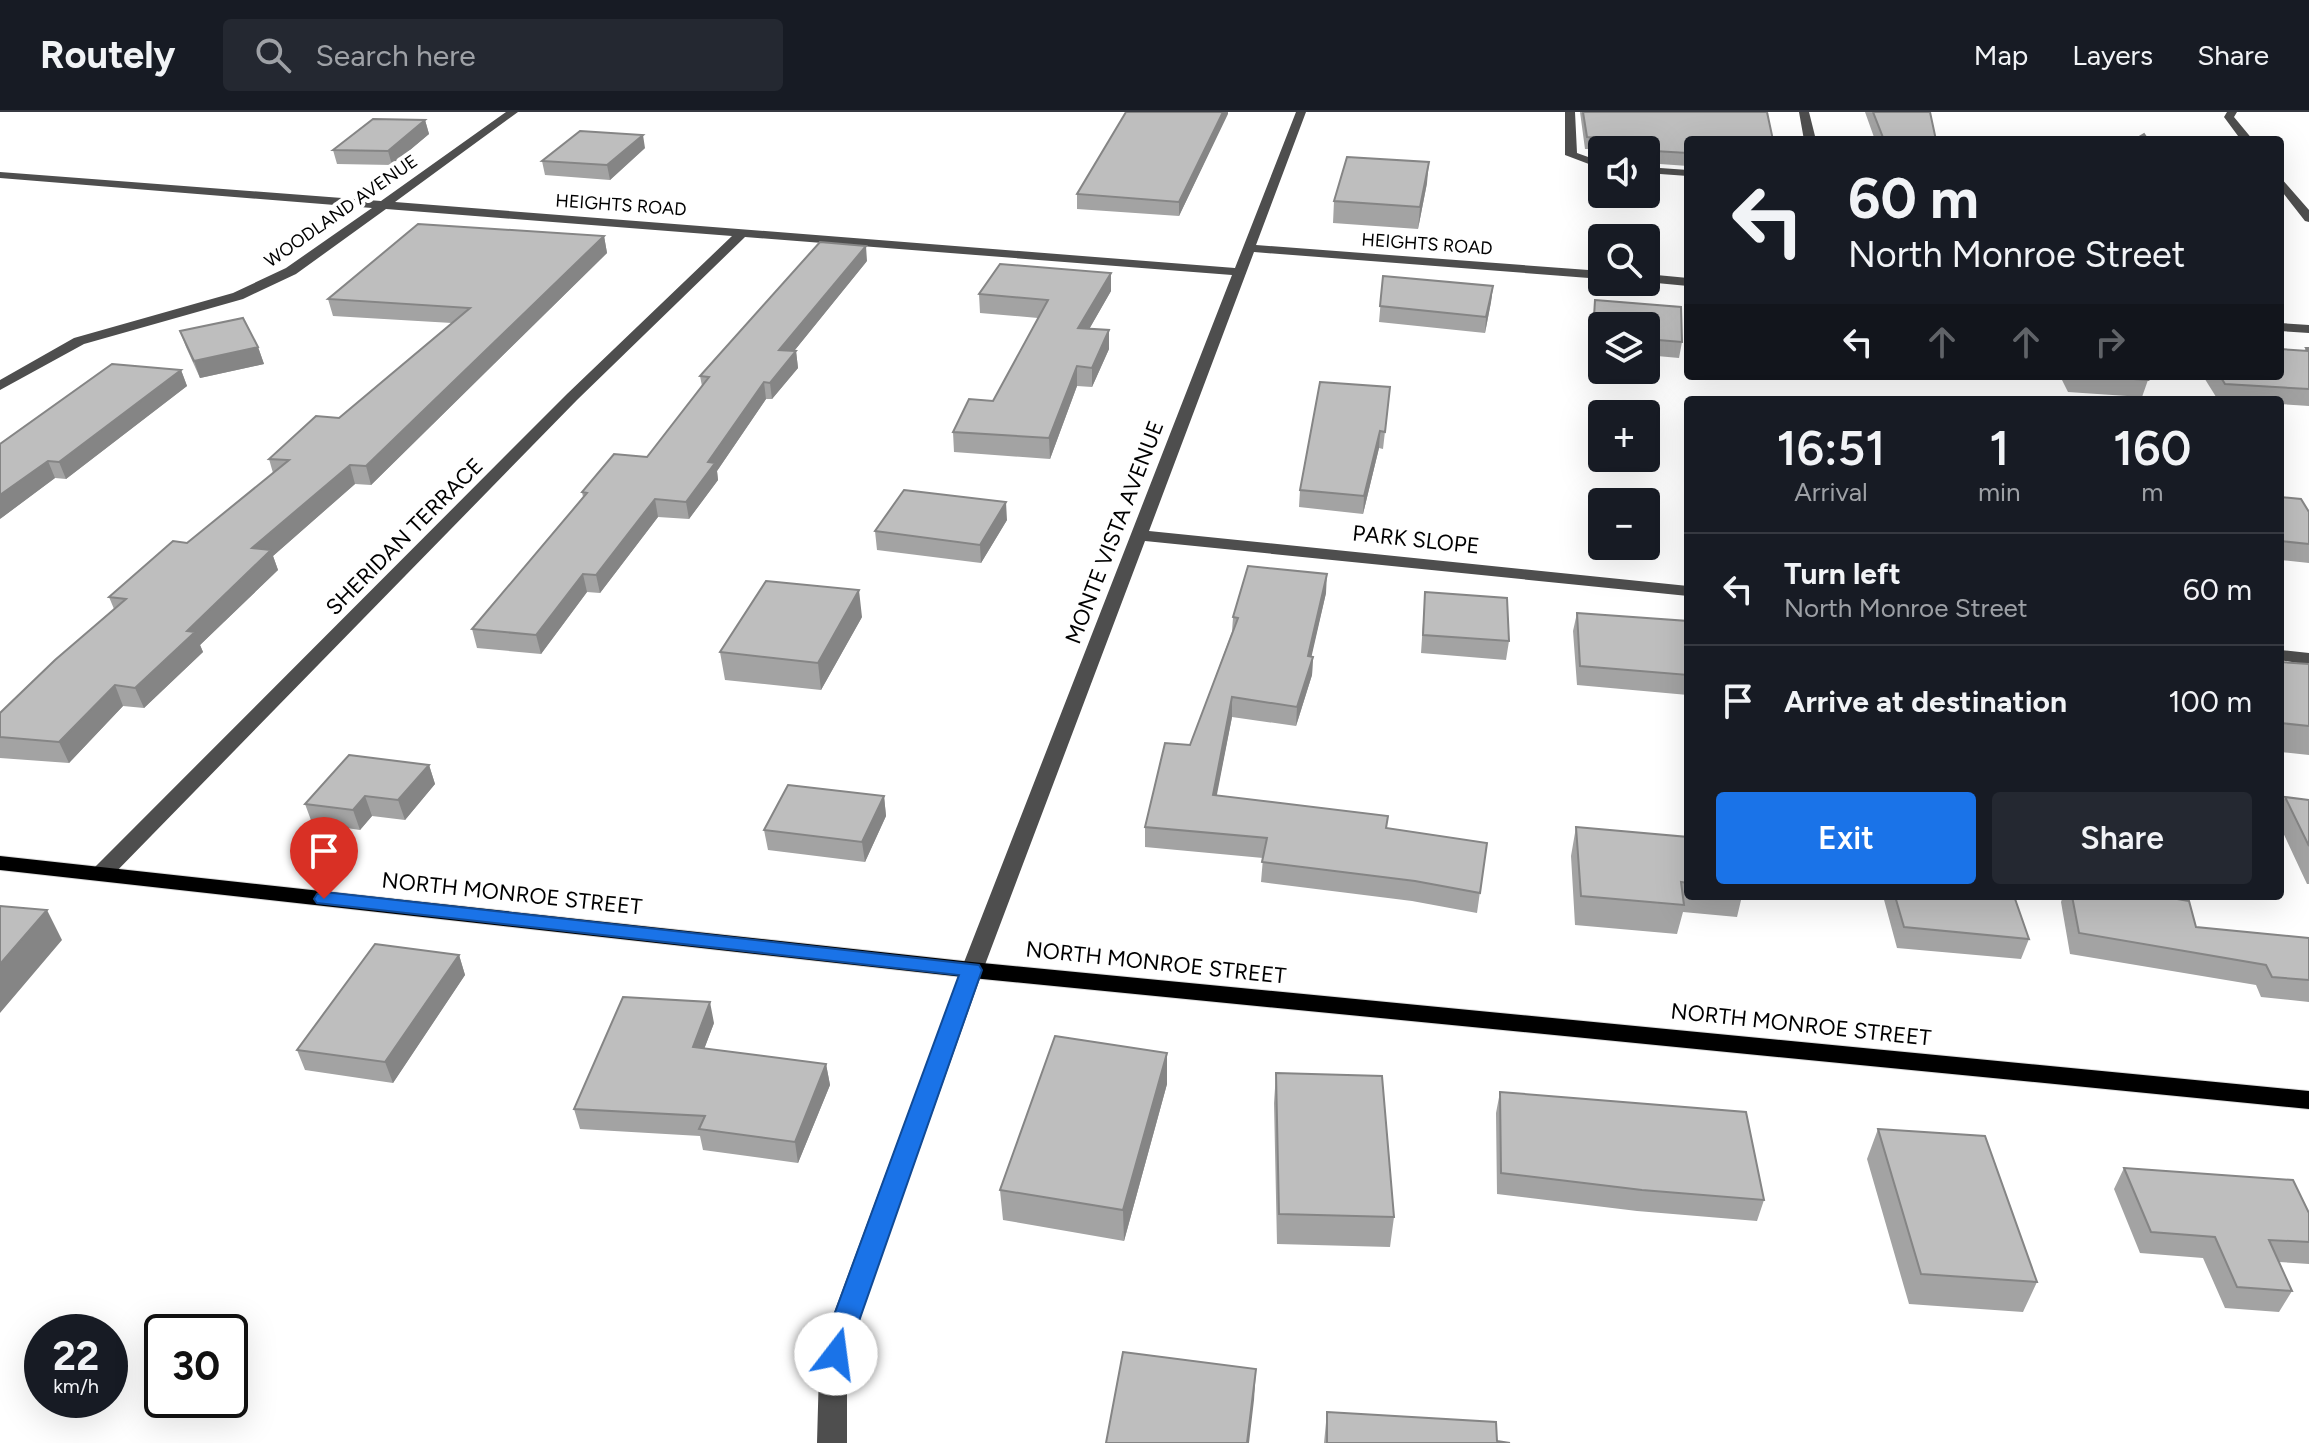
<!DOCTYPE html>
<html lang="en">
<head>
<meta charset="utf-8">
<style>
	:root { --surface:#171b24; --page:#242831; --text:#f1f3f6; --muted:#9ea1a6; --line:#363941; --accent:#1a73e8 }
	body { margin:0; font-family:Figtree,sans-serif; background:var(--page); color:var(--text); height:100vh; display:flex; flex-direction:column; font-size:30px; white-space:nowrap }
	* { box-sizing:border-box; margin:0 }
	p { font-size:26px; color:var(--muted) }
	.icon { flex:none; width:44px; height:44px; fill:none; stroke:currentColor; stroke-width:2; stroke-linecap:round; stroke-linejoin:round }
	.map { position:relative; flex:1; overflow:hidden }
	.details { position:absolute; left:1684px; top:284px; width:600px; height:504px; display:flex; flex-direction:column; background:var(--surface); border-radius:8px; box-shadow:0 8px 32px #0002 }
	.details>* { flex:none }
	.guide { position:absolute; left:1684px; top:24px; width:600px; height:244px; border-radius:8px; box-shadow:0 8px 32px #0002; background:#171b24; color:var(--text); overflow:hidden }
	.controls { position:absolute; left:1588px; top:24px; display:grid; gap:16px }
	.controls a { display:grid; place-items:center; width:72px; height:72px; border-radius:8px; background:var(--surface); box-shadow:0 8px 32px #0002; font-size:40px }
	.speed { position:absolute; left:24px; top:1202px; display:flex; gap:16px; font-size:40px; font-weight:700; text-align:center }
	.speed>* { display:grid; place-content:center; width:104px; height:104px; border-radius:50%; background:var(--surface); box-shadow:0 8px 32px #0002; line-height:1 }
	.speed small { font-size:20px; font-weight:400 }
	.speed .limit { border:4px solid #111; border-radius:12px; background:#fff; color:#111 }
	.pin { position:absolute; display:grid; place-items:center; width:68px; height:68px; color:#fff; margin:-82px -34px; border-radius:50% 50% 50% 0; rotate:-45deg; box-shadow:0 0 8px #0007 }
	.pin .icon { rotate:45deg }
	.me { position:absolute; width:88px; margin:-44px; rotate:15deg; stroke-linejoin:round; filter:drop-shadow(0 0 6px #0008) }
	.turn { display:flex; align-items:center; gap:28px; height:168px; padding:0 32px; font-size:36px }
	.turn .icon { width:104px; height:104px; stroke-width:2.5 }
	.turn b { display:block; font-size:56px; line-height:68px }
	.lanes { display:flex; align-items:center; height:76px; padding:0 32px; background:#0003; justify-content:center; gap:40px; direction:ltr }
	.lanes .off { opacity:.35 }
	.eta { display:flex; justify-content:space-evenly; align-items:center; height:136px; text-align:center }
	.eta b { font-size:48px; font-weight:600; line-height:56px }
	.primary-button { display:flex; gap:16px; margin-top:auto; padding:16px 32px }
	.primary-button a { flex:1; height:92px; border-radius:8px; background:var(--accent); color:#fff; font-size:32px; font-weight:600; line-height:92px; text-align:center }
	.primary-button a+a { background:var(--page); color:var(--text) }
	ul { padding:0; list-style:none }
	li { display:flex; align-items:center; gap:24px; height:112px; padding:0 32px; border-top:2px solid var(--line) }
	li div { flex:1 }
	li b { display:block; font-size:30px }
	li em { font-style:normal }
	header { display:flex; align-items:center; gap:48px; box-sizing:border-box; height:112px; padding:0 40px; background:var(--surface); border-bottom:2px solid var(--line) }
	header strong { font-size:38px }
	nav { display:flex; gap:44px; margin-inline-start:auto; font-size:28px }
	.search { width:560px; height:72px; background:var(--page); display:flex; align-items:center; gap:20px; box-sizing:border-box; padding:0 28px; border-radius:8px; color:var(--muted); font-size:30px }
	.map>svg:first-child { display:block }
	.lines { fill:none; stroke-linecap:round; stroke-linejoin:round }
	.major-casing { stroke:#dbdbdb; stroke-width:2 }
	.minor { fill:#4e4e4e; fill-rule:evenodd }
	.major { fill:#000; fill-rule:evenodd }
	.wall { fill:#a3a3a3 }
	.shaded-wall { fill:#858585 }
	.building { fill:#bebebe; stroke:#858585; stroke-width:2 }
	.route { fill:#1a73e8; stroke:#114b97; stroke-width:2 }
	.labels { text-anchor:middle; stroke-width:8; stroke-linejoin:round; paint-order:stroke }
	.far-street-label { font-size:18px; fill:#000; stroke:#fff }
	.street-label { font-size:22px; fill:#000; stroke:#fff }
</style>
</head>
<body>
<header>
<strong>Routely</strong>
<div class="search"><svg class="icon" aria-label="search" viewBox="0 0 24 24"><circle cx="10" cy="10" r="6"/><path d="M15 15l6 6"/></svg>Search here</div>
<nav><a>Map</a><a>Layers</a><a>Share</a></nav>
</header>
<div class="map">
<svg width="2309" height="1331" viewBox="0 0 2309 1331">
	<rect width="100%" height="100%" fill="#fff"/>
	<g class="lines">
		<g class="major-casing">
			<path id="major" d="M 0,744 L 972,850 L 2309,979 L 2309,997 L 972,866 L 0,758 Z"/>
		</g>
		<path class="minor" d="M 506,0 L 518,0 L 395,90 L 1235,156 L 1296,0 L 1306,0 L 1256,133 L 1602,159 L 1602,167 L 1254,140 L 1149,419 L 1688,474 L 1688,484 L 1145,429 L 983,858 L 853,1225 L 847,1258 L 847,1331 L 817,1331 L 819,1258 L 825,1225 L 961,858 L 1232,163 L 745,125 L 577,288 L 109,767 L 93,767 L 90,762 L 93,757 L 567,282 L 732,124 L 386,97 L 296,162 L 243,187 L 84,232 L 0,278 L 0,268 L 74,226 L 233,181 L 286,156 L 372,96 L 0,66 L 0,60 L 381,89 Z
			M 1565,0 L 1575,0 L 1577,41 L 1602,50 L 1602,57 L 1565,43 Z
			M 1799,0 L 1809,0 L 1816,28 L 1804,28 Z
			M 2227,0 L 2237,0 L 2234,5 L 2253,28 L 2241,28 L 2224,5 Z
			M 1646,55 L 1688,58 L 1688,64 L 1646,61 Z
			M 2280,65 L 2309,98 L 2309,110 L 2305,109 L 2280,77 Z
			M 1646,162 L 1688,166 L 1688,174 L 1646,170 Z
			M 2280,211 L 2309,213 L 2309,221 L 2280,219 Z
			M 2280,538 L 2309,541 L 2309,553 L 2280,548 Z"/>
		<use href="#major" class="major"/>
	</g>
	<path class="wall" d="M 1126,0 L 1228,0 L 1179,104 L 1077,97 L 1077,82 Z
		M 1580,0 L 1767,0 L 1688,28 L 1688,54 L 1646,51 L 1646,38 L 1585,37 Z
		M 1865,0 L 1930,0 L 1936,28 L 1875,28 Z
		M 425,8 L 429,22 L 392,53 L 337,52 L 333,38 Z
		M 645,36 L 610,68 L 545,63 L 542,49 Z
		M 1427,71 L 1418,117 L 1333,111 L 1334,89 Z
		M 604,124 L 607,141 L 371,373 L 355,372 L 273,444 L 278,458 L 200,533 L 203,540 L 144,596 L 123,594 L 69,651 L 0,646 L 0,601 L 114,497 L 109,485 L 187,431 L 273,361 L 269,347 L 339,306 L 452,211 L 333,204 L 328,187 Z
		M 867,149 L 794,239 L 796,239 L 798,256 L 772,287 L 766,287 L 717,359 L 718,368 L 689,407 L 658,405 L 600,481 L 587,480 L 541,542 L 477,536 L 472,517 L 583,385 L 582,380 L 647,345 L 702,274 L 700,264 Z
		M 1111,161 L 1111,179 L 1089,217 L 1109,237 L 1092,275 L 1077,274 L 1050,347 L 954,340 L 953,320 L 993,289 L 1038,206 L 980,201 L 979,182 Z
		M 1383,164 L 1493,174 L 1491,190 L 1485,221 L 1379,210 Z
		M 1595,188 L 1682,230 L 1679,246 L 1646,243 L 1646,214 L 1602,214 L 1602,239 L 1590,238 Z
		M 180,219 L 258,235 L 264,252 L 200,266 L 186,235 Z
		M 2306,236 L 2309,236 L 2309,294 L 2280,292 L 2280,288 L 2218,288 L 2203,264 L 2280,264 L 2304,239 Z
		M 112,252 L 181,258 L 187,274 L 66,367 L 55,366 L 0,407 Z
		M 2060,264 L 2146,264 L 2148,268 L 2142,285 L 2068,280 Z
		M 1390,275 L 1383,337 L 1379,336 L 1363,402 L 1299,395 L 1300,378 Z
		M 2280,385 L 2309,400 L 2309,451 L 2280,448 Z
		M 1007,408 L 981,451 L 877,438 L 875,419 Z
		M 1425,480 L 1509,529 L 1506,548 L 1421,541 Z
		M 1326,481 L 1311,544 L 1313,545 L 1312,563 L 1296,614 L 1232,605 L 1216,684 L 1387,716 L 1487,731 L 1477,801 L 1412,789 L 1261,770 L 1263,746 L 1145,735 L 1145,715 L 1190,633 L 1232,520 L 1233,505 Z
		M 1577,501 L 1688,509 L 1688,583 L 1577,573 L 1573,519 Z
		M 862,505 L 821,578 L 725,568 L 720,540 Z
		M 2280,550 L 2309,552 L 2309,643 L 2280,640 Z
		M 429,653 L 435,672 L 405,708 L 372,704 L 360,718 L 312,711 L 305,692 Z
		M 884,684 L 886,704 L 865,750 L 768,738 L 764,718 Z
		M 2285,685 L 2309,688 L 2309,772 L 2307,772 L 2280,714 L 2280,696 Z
		M 1576,715 L 1688,725 L 1688,784 L 1742,784 L 1737,805 L 1683,800 L 1677,822 L 1575,813 L 1571,744 Z
		M 1883,784 L 2014,784 L 2029,827 L 2021,847 L 1897,836 Z
		M 2063,784 L 2159,784 L 2196,815 L 2309,826 L 2309,890 L 2261,885 L 2256,873 L 2070,842 L 2061,790 Z
		M 459,843 L 465,863 L 393,971 L 305,958 L 297,938 Z
		M 714,911 L 704,937 L 826,952 L 830,973 L 798,1051 L 703,1038 L 700,1024 L 580,1017 L 574,997 Z
		M 1167,941 L 1167,972 L 1124,1129 L 1003,1108 L 1000,1078 Z
		M 1276,961 L 1394,1105 L 1390,1135 L 1277,1132 L 1274,991 Z
		M 1500,980 L 1764,1088 L 1757,1109 L 1637,1099 L 1497,1082 L 1496,1001 Z
		M 1878,1017 L 2037,1170 L 2023,1200 L 1909,1192 L 1867,1047 Z
		M 2124,1056 L 2309,1101 L 2309,1152 L 2279,1150 L 2292,1179 L 2279,1200 L 2225,1196 L 2203,1146 L 2140,1141 L 2114,1077 Z
		M 1327,1300 L 1497,1329 L 1510,1331 L 1324,1331 Z"/>
	<path class="shaded-wall" d="M 1223,0 L 1228,0 L 1228,2 L 1179,104 L 1179,90 Z
		M 425,8 L 429,22 L 392,53 L 388,39 Z
		M 643,23 L 645,36 L 610,68 L 607,53 Z
		M 1429,50 L 1427,71 L 1418,117 L 1420,95 Z
		M 604,124 L 607,141 L 371,373 L 366,354 Z
		M 866,134 L 867,149 L 782,254 L 779,238 Z
		M 1111,161 L 1111,179 L 1079,235 L 1078,216 Z
		M 1493,174 L 1491,190 L 1485,221 L 1486,205 Z
		M 1109,218 L 1109,237 L 1092,275 L 1092,256 Z
		M 258,235 L 264,252 L 200,266 L 194,249 Z
		M 796,239 L 798,256 L 772,287 L 770,271 Z
		M 1077,254 L 1077,274 L 1050,347 L 1049,326 Z
		M 181,258 L 187,274 L 66,367 L 59,350 Z
		M 764,270 L 766,287 L 717,359 L 718,368 L 689,407 L 686,390 L 708,350 Z
		M 1380,319 L 1379,336 L 1363,402 L 1364,384 Z
		M 48,349 L 55,366 L 0,407 L 0,383 Z
		M 350,353 L 355,372 L 273,444 L 278,458 L 200,533 L 203,540 L 144,596 L 135,576 L 187,519 L 252,436 Z
		M 655,387 L 658,405 L 600,481 L 596,463 Z
		M 1006,390 L 1007,408 L 981,451 L 980,433 Z
		M 583,462 L 587,480 L 541,542 L 536,523 Z
		M 1327,462 L 1326,481 L 1308,560 L 1313,545 L 1312,563 L 1296,614 L 1297,595 Z
		M 859,478 L 862,505 L 821,578 L 818,551 Z
		M 115,573 L 123,594 L 69,651 L 59,630 Z
		M 1232,585 L 1232,605 L 1213,703 L 1213,683 Z
		M 429,653 L 435,672 L 405,708 L 398,688 Z
		M 365,684 L 372,704 L 360,718 L 353,698 Z
		M 884,684 L 886,704 L 865,750 L 862,730 Z
		M 47,798 L 62,828 L 0,901 L 0,852 Z
		M 459,843 L 465,863 L 393,971 L 385,950 Z
		M 710,890 L 714,911 L 697,956 L 693,935 Z
		M 1167,941 L 1167,972 L 1124,1129 L 1123,1098 Z
		M 826,952 L 830,973 L 798,1051 L 795,1030 Z
		M 1256,1257 L 1254,1288 L 1249,1331 L 1247,1331 Z"/>
	<path class="building" d="M 1126,0 L 1223,0 L 1179,90 L 1077,82 Z
		M 1583,0 L 1767,0 L 1773,28 L 1688,28 L 1688,41 L 1637,38 L 1636,27 L 1587,25 Z
		M 1873,0 L 1930,0 L 1936,28 L 1884,28 Z
		M 373,7 L 425,8 L 388,39 L 333,38 Z
		M 580,19 L 643,23 L 607,53 L 542,49 Z
		M 2144,22 L 2148,28 L 2134,28 Z
		M 1347,45 L 1429,50 L 1420,95 L 1334,89 Z
		M 418,112 L 604,124 L 366,354 L 350,353 L 252,436 L 271,438 L 187,519 L 195,520 L 135,576 L 115,573 L 59,630 L 0,625 L 0,601 L 55,548 L 126,487 L 109,485 L 173,429 L 187,431 L 289,348 L 269,347 L 316,304 L 339,306 L 470,196 L 328,187 Z
		M 820,130 L 866,134 L 779,238 L 796,239 L 770,271 L 764,270 L 708,350 L 715,351 L 686,390 L 655,387 L 596,463 L 583,462 L 536,523 L 472,517 L 587,381 L 582,380 L 614,342 L 647,345 L 709,265 L 700,264 Z
		M 1000,152 L 1111,161 L 1078,216 L 1109,218 L 1092,256 L 1077,254 L 1049,326 L 953,320 L 969,287 L 993,289 L 1048,188 L 979,182 Z
		M 1383,164 L 1493,174 L 1486,205 L 1380,194 Z
		M 1595,188 L 1681,195 L 1682,230 L 1646,227 L 1646,214 L 1602,214 L 1602,223 L 1593,222 Z
		M 243,206 L 258,235 L 194,249 L 180,219 Z
		M 2306,236 L 2309,236 L 2309,277 L 2225,272 L 2220,264 L 2280,264 L 2280,237 L 2308,239 Z
		M 112,252 L 181,258 L 59,350 L 48,349 L 0,383 L 0,332 Z
		M 2085,264 L 2146,264 L 2148,268 Z
		M 1320,270 L 1390,275 L 1385,320 L 1380,319 L 1364,384 L 1300,378 Z
		M 904,378 L 1006,390 L 980,433 L 875,419 Z
		M 2280,385 L 2301,387 L 2309,400 L 2309,432 L 2280,429 Z
		M 1248,454 L 1327,462 L 1308,544 L 1313,545 L 1297,595 L 1232,585 L 1213,683 L 1388,704 L 1386,716 L 1487,731 L 1480,781 L 1415,769 L 1262,750 L 1267,726 L 1145,715 L 1165,631 L 1190,633 L 1238,506 L 1233,505 Z
		M 766,469 L 859,478 L 818,551 L 720,540 Z
		M 1425,480 L 1507,486 L 1509,529 L 1423,523 Z
		M 1577,501 L 1688,509 L 1688,563 L 1580,554 Z
		M 2280,550 L 2309,552 L 2309,614 L 2280,611 Z
		M 349,643 L 429,653 L 398,688 L 365,684 L 353,698 L 305,692 Z
		M 788,673 L 884,684 L 862,730 L 764,718 Z
		M 2285,685 L 2309,688 L 2309,734 Z
		M 1576,715 L 1688,725 L 1688,771 L 1681,770 L 1684,793 L 1581,784 Z
		M 1895,784 L 2014,784 L 2029,827 L 1904,815 Z
		M 2072,784 L 2159,784 L 2189,789 L 2196,815 L 2309,826 L 2309,868 L 2272,865 L 2266,853 L 2079,821 Z
		M 0,794 L 47,798 L 0,852 Z
		M 375,832 L 459,843 L 385,950 L 297,938 Z
		M 623,885 L 710,890 L 693,935 L 826,952 L 795,1030 L 699,1017 L 705,1004 L 574,997 Z
		M 1055,924 L 1167,941 L 1123,1098 L 1000,1078 Z
		M 1276,961 L 1382,964 L 1394,1105 L 1279,1102 Z
		M 1500,980 L 1746,1000 L 1764,1088 L 1642,1078 L 1501,1061 Z
		M 1878,1017 L 1985,1024 L 2037,1170 L 1921,1162 Z
		M 2124,1056 L 2293,1068 L 2309,1101 L 2309,1130 L 2269,1128 L 2292,1179 L 2237,1175 L 2215,1125 L 2151,1120 Z
		M 1123,1240 L 1256,1257 L 1247,1331 L 1106,1331 Z
		M 1327,1300 L 1496,1310 L 1497,1329 L 1510,1331 L 1327,1331 Z"/>
	<path class="route" d="M 324,780 L 979,853 L 982,858 L 845,1249 L 836,1253 L 827,1249 L 823,1242 L 826,1225 L 959,863 L 317,791 L 314,787 L 317,782 Z"/>
	<g class="labels">
		<g class="far-street-label">
			<text transform="translate(621 93) rotate(4)" y="6">HEIGHTS ROAD</text>
			<text transform="translate(341 99) rotate(-35)" y="6">WOODLAND AVENUE</text>
			<text transform="translate(1427 132) rotate(4)" y="6">HEIGHTS ROAD</text>
		</g>
		<g class="street-label">
			<text transform="translate(1114 420) rotate(-69)" y="8">MONTE VISTA AVENUE</text>
			<text transform="translate(404 424) rotate(-45)" y="8">SHERIDAN TERRACE</text>
			<text transform="translate(1416 427) rotate(6)" y="8">PARK SLOPE</text>
			<text transform="translate(512 781) rotate(6)" y="8">NORTH MONROE STREET</text>
			<text transform="translate(1156 850) rotate(6)" y="8">NORTH MONROE STREET</text>
			<text transform="translate(1801 912) rotate(6)" y="8">NORTH MONROE STREET</text>
		</g>
	</g>
</svg>
<div class="controls">
<a><svg class="icon" aria-label="sound" viewBox="0 0 24 24"><path d="M4 9h4l5-4v14l-5-4H4zM17 9q2 3 0 6"/></svg></a>
<a><svg class="icon" aria-label="search" viewBox="0 0 24 24"><circle cx="10" cy="10" r="6"/><path d="M15 15l6 6"/></svg></a>
<a><svg class="icon" aria-label="layers" viewBox="0 0 24 24"><path d="M12 4l9 5-9 5-9-5zM3 14l9 5 9-5"/></svg></a>
<a>+</a>
<a>−</a>
</div>
<div class="speed"><div>22<small>km/h</small></div><div class="limit">30</div></div>
<div class="pin" style="left:324px;top:787px;background:#d93025"><svg class="icon" aria-label="arrive" viewBox="0 0 24 24"><path d="M6 21V4h12l-3 4 3 4H6"/></svg></div>
<svg class="me" style="left:836px;top:1242px" viewBox="-20 -20 40 40"><circle r="19" fill="#fff"/><path d="M0-13L10 11 0 6-10 11z" fill="#1a73e8"/></svg>
<div class="guide">
<div class="turn"><svg class="icon" aria-label="left" viewBox="0 0 24 24"><path d="M17 20v-9H6M10 6l-5 5 5 5"/></svg><div><b>60 m</b>North Monroe Street</div></div>
<div class="lanes"><svg class="icon" aria-label="left" viewBox="0 0 24 24"><path d="M17 20v-9H6M10 6l-5 5 5 5"/></svg><svg class="icon off" aria-label="ahead" viewBox="0 0 24 24"><path d="M12 20V5M6 11l6-6 6 6"/></svg><svg class="icon off" aria-label="ahead" viewBox="0 0 24 24"><path d="M12 20V5M6 11l6-6 6 6"/></svg><svg class="icon off" aria-label="right" viewBox="0 0 24 24"><path d="M7 20v-9h11M14 6l5 5-5 5"/></svg></div>
</div>
<section class="details">
<div class="eta">
<div><b>16:51</b><p>Arrival</p></div>
<div><b>1</b><p>min</p></div>
<div><b>160</b><p>m</p></div>
</div>
<ul>
<li><svg class="icon" aria-label="left" viewBox="0 0 24 24"><path d="M17 20v-9H6M10 6l-5 5 5 5"/></svg><div><b>Turn left</b><p>North Monroe Street</p></div><em>60 m</em></li>
<li><svg class="icon" aria-label="arrive" viewBox="0 0 24 24"><path d="M6 21V4h12l-3 4 3 4H6"/></svg><div><b>Arrive at destination</b></div><em>100 m</em></li>
</ul>
<div class="primary-button"><a>Exit</a><a>Share</a></div>
</section>
</div>
</body>
</html>
